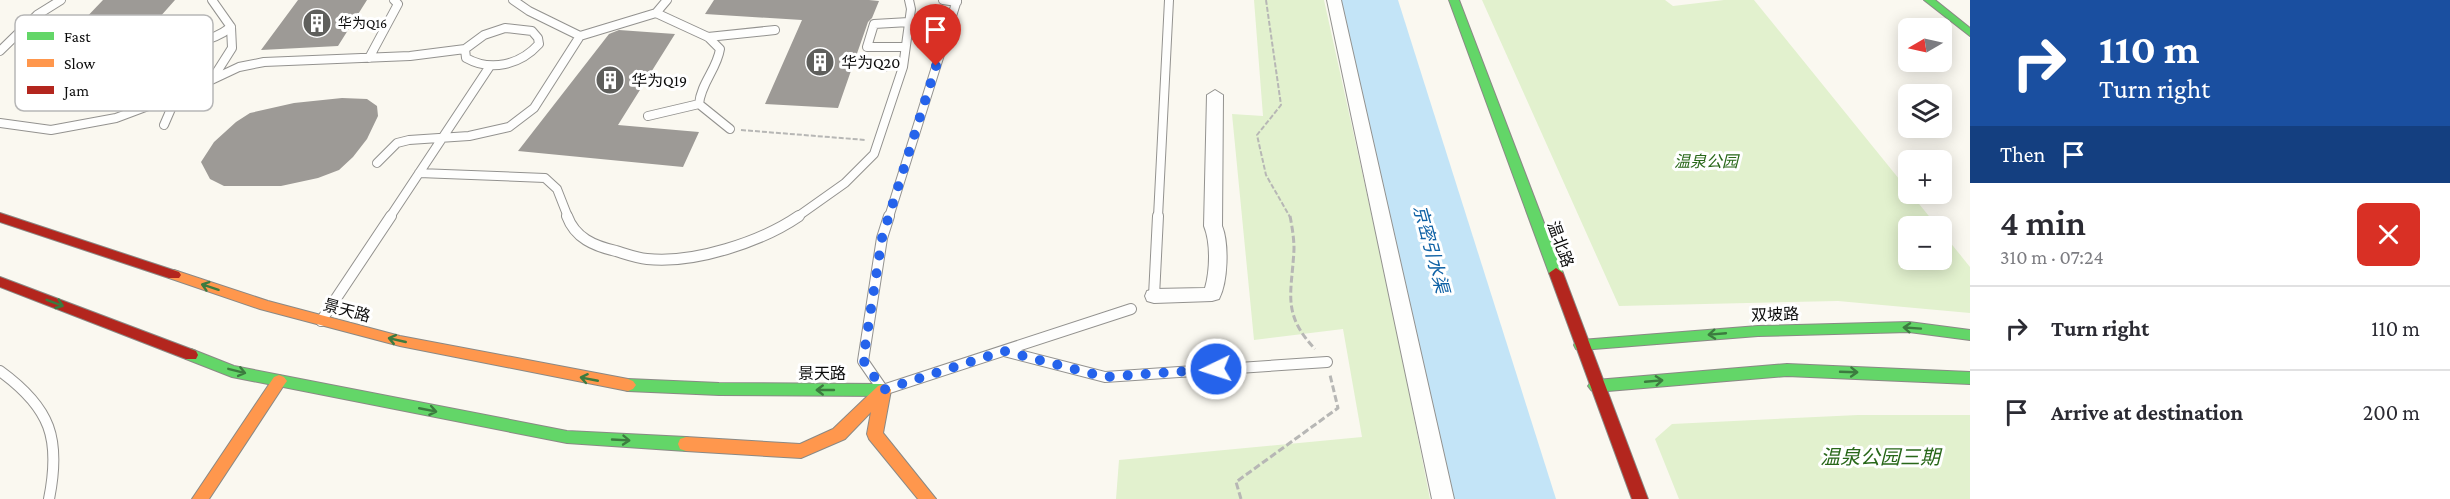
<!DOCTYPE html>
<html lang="en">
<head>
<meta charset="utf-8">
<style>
	:root { --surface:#fff; --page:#f2f2f3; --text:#2b2b33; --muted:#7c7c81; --line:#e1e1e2 }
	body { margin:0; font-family:"Crimson Pro","Noto Sans SC",serif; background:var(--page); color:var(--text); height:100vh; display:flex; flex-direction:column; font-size:22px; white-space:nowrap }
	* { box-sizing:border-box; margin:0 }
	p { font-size:20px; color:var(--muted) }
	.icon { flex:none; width:33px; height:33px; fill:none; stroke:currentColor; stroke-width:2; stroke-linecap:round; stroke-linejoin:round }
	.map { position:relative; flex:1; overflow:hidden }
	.details { display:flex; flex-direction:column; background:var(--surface); width:480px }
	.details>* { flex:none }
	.guide { background:#1a4fa0; color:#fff; overflow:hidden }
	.needle { width:39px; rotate:261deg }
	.controls { position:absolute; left:1898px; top:18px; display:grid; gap:12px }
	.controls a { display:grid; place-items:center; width:54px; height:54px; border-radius:9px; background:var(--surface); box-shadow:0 3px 15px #0003; font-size:30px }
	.pin { position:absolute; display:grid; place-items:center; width:51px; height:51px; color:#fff; margin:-62px -26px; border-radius:50% 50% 50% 0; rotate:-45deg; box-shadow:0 0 6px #0007 }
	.pin .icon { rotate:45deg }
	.me { position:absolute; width:66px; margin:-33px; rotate:266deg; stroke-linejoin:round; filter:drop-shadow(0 0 4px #0008) }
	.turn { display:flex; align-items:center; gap:21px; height:126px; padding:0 30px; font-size:27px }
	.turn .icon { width:78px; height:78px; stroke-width:2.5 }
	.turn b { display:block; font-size:42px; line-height:51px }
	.then { display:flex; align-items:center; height:57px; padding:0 30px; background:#0003; gap:12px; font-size:22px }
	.round { display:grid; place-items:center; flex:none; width:63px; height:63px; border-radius:9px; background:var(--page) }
	.overview { display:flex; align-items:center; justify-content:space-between; height:102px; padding:0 30px }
	h1 { font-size:36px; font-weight:600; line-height:45px }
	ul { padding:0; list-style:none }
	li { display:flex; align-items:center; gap:18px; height:84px; padding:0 30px; border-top:2px solid var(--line) }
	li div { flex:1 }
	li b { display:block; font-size:22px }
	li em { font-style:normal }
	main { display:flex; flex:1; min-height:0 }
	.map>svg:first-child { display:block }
	.green { fill:#e2f1ce }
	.water { fill:#c3e4f7 }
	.building { fill:#9d9a96 }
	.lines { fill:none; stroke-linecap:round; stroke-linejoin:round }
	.lane-far1-casing { stroke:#93928f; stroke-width:10 }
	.lane-casing { stroke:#93928f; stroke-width:12 }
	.street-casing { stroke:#93928f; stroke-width:2 }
	.fast-casing { stroke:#8a8985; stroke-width:2 }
	.slow-casing { stroke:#8a8985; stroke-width:2 }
	.jam-casing { stroke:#8a8985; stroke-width:2 }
	.path-far1 { stroke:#b7b7b5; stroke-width:2; stroke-dasharray:5 2; stroke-linecap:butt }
	.path { stroke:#b7b7b5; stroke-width:3; stroke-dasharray:7 3; stroke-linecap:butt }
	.lane-far1 { stroke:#fefefd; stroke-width:8 }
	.lane { stroke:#fefefd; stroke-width:10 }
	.street { fill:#fefefd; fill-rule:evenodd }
	.fast { fill:#63d668; fill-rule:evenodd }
	.slow { fill:#ff974d; fill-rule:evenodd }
	.jam { fill:#b3261e; fill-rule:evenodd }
	.oneway { stroke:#3c7b3f }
	.route { stroke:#2563eb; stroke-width:10; stroke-dasharray:0 18 }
	.labels { text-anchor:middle; stroke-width:6; stroke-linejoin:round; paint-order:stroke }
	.far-poi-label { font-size:14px; fill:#0c0c0c; stroke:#fff; text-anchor:start }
	.poi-label { font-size:16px; fill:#0c0c0c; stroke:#fff; text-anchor:start }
	.park-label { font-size:16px; font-style:italic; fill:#286719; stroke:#fff }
	.street-label { font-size:16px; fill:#0c0c0c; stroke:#fff }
	.water-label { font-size:18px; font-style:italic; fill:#0e61a5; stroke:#fff }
	.near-park-label { font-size:20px; font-style:italic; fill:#286719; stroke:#fff }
	.key { fill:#fff; stroke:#b6b6b6; stroke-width:1.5 }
	.key-label { font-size:16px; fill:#0c0c0c }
</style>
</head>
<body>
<main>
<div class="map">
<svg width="1970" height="499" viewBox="0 0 1970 499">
	<rect width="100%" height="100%" fill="#faf8f0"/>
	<path class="green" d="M 1254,0 L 1324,0 L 1395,321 L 1430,499 L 1116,499 L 1119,460 L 1362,437 L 1343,329 L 1254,340 L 1232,114 L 1263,116 Z
		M 1482,0 L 1665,0 L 1673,6 L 1724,0 L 1754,0 L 1908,190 L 1908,194 L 1911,194 L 1937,226 L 1908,226 L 1908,260 L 1941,260 L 1941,231 L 1970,267 L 1970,313 L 1838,301 L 1619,306 Z
		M 1858,415 L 1970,415 L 1970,499 L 1679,499 L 1655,439 L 1672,424 Z"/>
	<path class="water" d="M 1339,0 L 1398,0 L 1556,499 L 1449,499 Z"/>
	<path class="building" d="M 103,0 L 175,0 L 127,54 L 211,49 L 185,78 L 16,91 Z
		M 298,0 L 367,0 L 338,46 L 261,50 Z
		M 714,0 L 869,0 L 879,1 L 872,18 L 868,22 L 838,108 L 765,104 L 802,20 L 705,14 Z
		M 619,30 L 675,34 L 618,125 L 699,132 L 683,167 L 518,151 L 609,34 Z
		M 342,98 L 367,99 L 377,106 L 378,116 L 367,139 L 353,157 L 339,170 L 318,178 L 281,186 L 224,186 L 210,179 L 201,162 L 214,142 L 236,122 L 250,113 L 294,103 Z"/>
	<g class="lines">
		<g class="lane-far1-casing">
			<path id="lane-far1" d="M 513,0 L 529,11 L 580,36
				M 667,0 L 656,13 L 708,37 L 720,49 C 717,69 701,83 699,104 L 730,129
				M 943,0 L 957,2
				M 505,28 L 532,31 L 538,38 L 539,44 C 520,65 491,72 466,58 L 465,49 L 484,35 Z
				M 708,37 L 775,30
				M 905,47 L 867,47 L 874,24 L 909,22
				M 146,48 C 175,46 207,46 231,27 L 212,0
				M 0,51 L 37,15 L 61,0
				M 369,58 L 398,4 L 394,0
				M 213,78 L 232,48 L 231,27
				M 648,116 L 699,104
				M 0,123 L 51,130 L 116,118 L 188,91 L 239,67 L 264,62 L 410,56 L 465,49
				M 164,125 L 177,95
				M 377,163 L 397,143 L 409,140 L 469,136 L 509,127 L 534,108 L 580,36 L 656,13
				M 419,173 L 545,178 L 557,189 L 568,217
				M 390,217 L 490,66
				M 797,217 L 845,183 L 874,154 L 903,67 L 911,9 L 909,0
				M 889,217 L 957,0
				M 1158,217 L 1169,0"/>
		</g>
		<g class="lane-casing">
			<path id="lane" d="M 567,216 C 575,238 594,246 616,251 C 626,254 637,258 647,259 C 694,264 761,242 799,216
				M 889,216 L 882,238 L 863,361 L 883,390 L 1131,309
				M 1154,296 L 1158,216
				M 321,321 L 391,216
				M 1004,351 L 1105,377 L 1327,362
				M 0,371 C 51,408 61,439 49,499"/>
		</g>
		<g class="street-casing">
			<path id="street" d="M 1327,0 L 1341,0 L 1454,499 L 1432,499 Z
				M 1215,90 L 1223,95 L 1222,226 C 1229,243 1228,282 1219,299 L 1212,301 L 1154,303 L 1147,301 L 1145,296 L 1147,291 L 1154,289 L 1205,288 C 1210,271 1211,243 1204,226 L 1207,95 Z"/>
		</g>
		<g class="fast-casing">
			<path id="fast" d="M 1449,0 L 1459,0 L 1563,273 L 1561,276 L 1551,276 L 1549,273 Z
				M 1924,0 L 1935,0 L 1970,28 L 1970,36 Z
				M 1909,322 L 1970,330 L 1970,340 L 1909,332 L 1758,336 L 1581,350 L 1576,349 L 1574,345 L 1576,341 L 1581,340 L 1758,326 Z
				M 191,349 L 234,366 L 567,431 L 686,437 L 692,439 L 694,444 L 692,449 L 686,451 L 567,443 L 232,377 L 186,359 L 184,355 L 186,351 Z
				M 1787,364 L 1970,372 L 1970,384 L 1787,376 L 1596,392 L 1591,390 L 1588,386 L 1591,382 L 1596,380 Z
				M 628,379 L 719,383 L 883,384 L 888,386 L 891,390 L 888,394 L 883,396 L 719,395 L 628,391 L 623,389 L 620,385 L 623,381 Z"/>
		</g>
		<g class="slow-casing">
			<path id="slow" d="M 174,270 L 268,301 L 400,336 L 628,379 L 633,381 L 636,385 L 633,389 L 628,391 L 400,346 L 260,309 L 169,278 L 167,275 L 169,272 Z
				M 279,375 L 284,377 L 287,381 L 284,385 L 209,499 L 192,499 L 274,377 Z
				M 883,384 L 888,386 L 891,390 L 883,433 L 936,499 L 918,499 L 869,439 L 867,434 L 871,412 L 845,439 L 801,458 L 686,451 L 680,449 L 678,444 L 680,439 L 686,437 L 800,444 L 833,429 L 878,386 Z"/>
		</g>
		<g class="jam-casing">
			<path id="jam" d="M 0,213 L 179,272 L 181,275 L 179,278 L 169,278 L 0,222 Z
				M 1556,268 L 1563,273 L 1648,499 L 1632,499 L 1549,273 Z
				M 0,277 L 196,351 L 198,355 L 196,359 L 186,359 L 0,287 Z"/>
		</g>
		<path class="path-far1" d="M 1266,0 L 1281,105 L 1257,135 L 1266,175 L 1290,217
			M 883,60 L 879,70 L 889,71
			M 741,130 L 866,140"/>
		<path class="path" d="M 1290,216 C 1292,226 1294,238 1294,249 C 1292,293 1281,313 1315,349
			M 1241,499 L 1236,482 L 1338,408 L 1330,375"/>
		<use href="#lane-far1" class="lane-far1"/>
		<use href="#lane" class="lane"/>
		<use href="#street" class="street"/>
		<use href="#fast" class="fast"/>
		<use href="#slow" class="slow"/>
		<use href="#jam" class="jam"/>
	</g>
	<defs><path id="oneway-shaft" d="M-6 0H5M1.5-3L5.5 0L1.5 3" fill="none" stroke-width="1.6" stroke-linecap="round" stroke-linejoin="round" transform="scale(1.5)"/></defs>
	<g class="oneway">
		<use href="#oneway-shaft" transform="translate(210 287) rotate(-162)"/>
		<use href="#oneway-shaft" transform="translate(55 303) rotate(21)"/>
		<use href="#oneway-shaft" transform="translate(1912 328) rotate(-176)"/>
		<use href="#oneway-shaft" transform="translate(1717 334) rotate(175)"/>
		<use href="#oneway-shaft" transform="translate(397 340) rotate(-167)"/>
		<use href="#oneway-shaft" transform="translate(237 371) rotate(14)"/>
		<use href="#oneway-shaft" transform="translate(1849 372) rotate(2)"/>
		<use href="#oneway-shaft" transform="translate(589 379) rotate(-169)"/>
		<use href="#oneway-shaft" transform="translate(1654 381) rotate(-5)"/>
		<use href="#oneway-shaft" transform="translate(825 390) rotate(-180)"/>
		<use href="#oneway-shaft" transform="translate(428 410) rotate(11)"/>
		<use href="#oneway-shaft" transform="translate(621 440) rotate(3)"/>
	</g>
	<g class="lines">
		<path class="route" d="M 936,66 L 882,238 L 863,360 L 883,390 L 1004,351 L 1105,377 L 1216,369"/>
	</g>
	<defs>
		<g id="building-disc" transform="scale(1.5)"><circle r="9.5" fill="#5f5f5c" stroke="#fff"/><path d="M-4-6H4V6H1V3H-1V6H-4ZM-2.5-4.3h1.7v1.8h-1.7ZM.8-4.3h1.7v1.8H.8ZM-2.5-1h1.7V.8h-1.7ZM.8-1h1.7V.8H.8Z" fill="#fff"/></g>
	</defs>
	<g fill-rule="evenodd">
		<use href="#building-disc" x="317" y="23"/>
		<use href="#building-disc" x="820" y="62"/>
		<use href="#building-disc" x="610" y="80"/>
	</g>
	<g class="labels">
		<g class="far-poi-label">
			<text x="338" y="28">华为Q16</text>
		</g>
		<g class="poi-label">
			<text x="841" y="68">华为Q20</text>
			<text x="631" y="86">华为Q19</text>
		</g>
		<g class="park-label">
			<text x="1706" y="167">温泉公园</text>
		</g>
		<g class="street-label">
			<text transform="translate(1561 244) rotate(70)" y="6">温北路</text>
			<text transform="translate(347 310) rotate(15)" y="6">景天路</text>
			<text transform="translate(1775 314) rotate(-2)" y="6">双坡路</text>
			<text x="822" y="379">景天路</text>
		</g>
		<g class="water-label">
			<text transform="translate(1431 249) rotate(75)" y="6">京密引水渠</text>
		</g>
		<g class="near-park-label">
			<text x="1880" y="464">温泉公园三期</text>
		</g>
	</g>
	<rect x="15" y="15" width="198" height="96" rx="9" class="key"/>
	<rect x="27" y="32" width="27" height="8" fill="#63d668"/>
	<rect x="27" y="59" width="27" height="8" fill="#ff974d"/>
	<rect x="27" y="86" width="27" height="8" fill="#b3261e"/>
	<g class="key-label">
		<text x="64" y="42">Fast</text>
		<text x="64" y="69">Slow</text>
		<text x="64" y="96">Jam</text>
	</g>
</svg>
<div class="controls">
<a><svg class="needle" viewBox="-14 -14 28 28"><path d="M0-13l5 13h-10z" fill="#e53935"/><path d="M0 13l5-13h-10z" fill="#7c7c81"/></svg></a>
<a><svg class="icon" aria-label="layers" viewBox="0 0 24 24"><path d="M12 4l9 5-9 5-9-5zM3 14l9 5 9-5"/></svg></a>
<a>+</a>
<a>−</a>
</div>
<div class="pin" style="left:936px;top:66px;background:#d93025"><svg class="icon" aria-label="arrive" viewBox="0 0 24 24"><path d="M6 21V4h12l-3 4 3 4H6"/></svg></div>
<svg class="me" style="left:1216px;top:369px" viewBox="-20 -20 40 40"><circle r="17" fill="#2563eb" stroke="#fff" stroke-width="3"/><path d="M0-11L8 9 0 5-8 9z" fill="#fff"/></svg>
</div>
<section class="details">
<div class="guide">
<div class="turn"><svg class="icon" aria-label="right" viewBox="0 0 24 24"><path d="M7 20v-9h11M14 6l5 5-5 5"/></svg><div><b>110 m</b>Turn right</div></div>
<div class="then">Then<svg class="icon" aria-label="arrive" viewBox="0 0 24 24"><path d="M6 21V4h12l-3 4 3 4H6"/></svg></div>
</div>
<div class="overview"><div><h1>4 min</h1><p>310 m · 07:24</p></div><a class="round" style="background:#d93025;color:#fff"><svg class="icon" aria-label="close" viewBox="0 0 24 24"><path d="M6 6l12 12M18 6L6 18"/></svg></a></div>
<ul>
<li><svg class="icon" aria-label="right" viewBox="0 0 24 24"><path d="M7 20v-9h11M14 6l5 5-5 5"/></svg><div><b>Turn right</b></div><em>110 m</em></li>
<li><svg class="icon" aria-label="arrive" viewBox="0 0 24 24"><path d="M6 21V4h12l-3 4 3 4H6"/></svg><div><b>Arrive at destination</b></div><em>200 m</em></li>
</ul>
</section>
</main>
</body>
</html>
